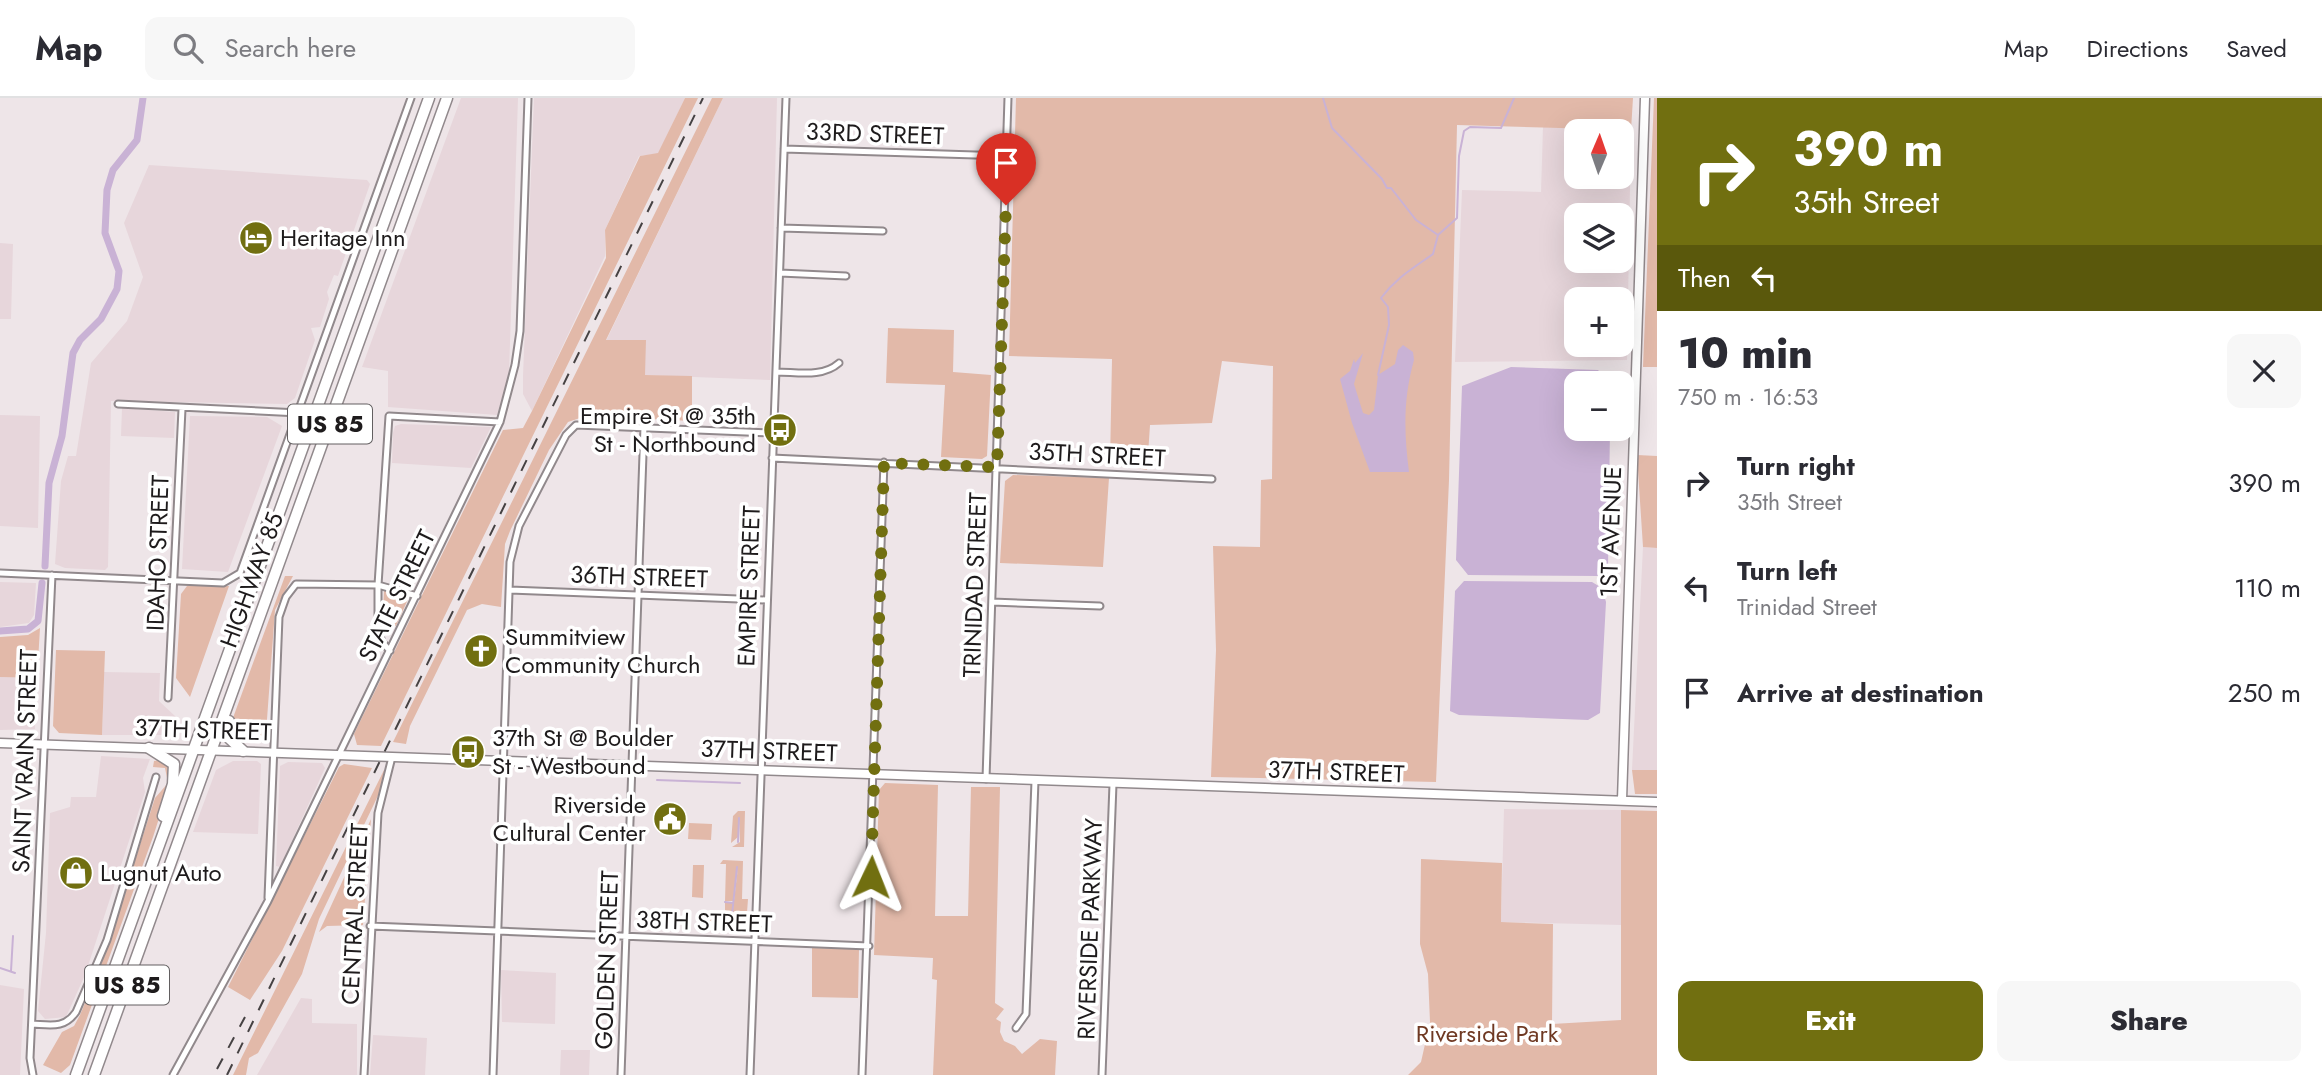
<!DOCTYPE html>
<html lang="en">
<head>
<meta charset="utf-8">
<style>
	:root { --surface:#fff; --page:#f7f7f7; --text:#2b2b33; --muted:#7c7c81; --line:#e1e1e2; --accent:#716f10 }
	body { margin:0; font-family:Jost,sans-serif; background:var(--page); color:var(--text); height:100vh; display:flex; flex-direction:column; font-size:26px; white-space:nowrap }
	* { box-sizing:border-box; margin:0 }
	p { font-size:23px; color:var(--muted) }
	.icon { flex:none; width:38px; height:38px; fill:none; stroke:currentColor; stroke-width:2; stroke-linecap:round; stroke-linejoin:round }
	.map { position:relative; flex:1; overflow:hidden }
	.drawer { display:flex; flex-direction:column; background:var(--surface); width:665px }
	.drawer>* { flex:none }
	.guide { background:#716f10; color:#fff; overflow:hidden }
	.needle { width:46px; rotate:2deg }
	.buttons { position:absolute; left:1564px; top:21px; display:grid; gap:14px }
	.buttons a { display:grid; place-items:center; width:70px; height:70px; border-radius:14px; background:var(--surface); box-shadow:0 7px 28px #0002; font-size:35px }
	.pin { position:absolute; display:grid; place-items:center; width:60px; height:60px; color:#fff; margin:-72px -30px; border-radius:50% 50% 50% 0; rotate:-45deg; box-shadow:0 0 7px #0007 }
	.pin .icon { rotate:45deg }
	.me { position:absolute; width:77px; margin:-38px; rotate:2deg; stroke-linejoin:round; filter:drop-shadow(0 0 5px #0008) }
	.turn { display:flex; align-items:center; gap:24px; height:147px; padding:0 21px; font-size:32px }
	.turn .icon { width:91px; height:91px; stroke-width:2.5 }
	.turn b { display:block; font-size:49px; line-height:60px }
	.then { display:flex; align-items:center; height:66px; padding:0 21px; background:#0003; gap:14px; font-size:26px }
	.round { display:grid; place-items:center; flex:none; width:74px; height:74px; border-radius:14px; background:var(--page) }
	.headline { display:flex; align-items:center; justify-content:space-between; height:119px; padding:0 21px }
	h1 { font-size:42px; font-weight:800; line-height:52px }
	.button { display:flex; gap:14px; margin-top:auto; padding:14px 21px }
	.button a { flex:1; height:80px; border-radius:14px; background:var(--accent); color:#fff; font-size:28px; font-weight:800; line-height:80px; text-align:center }
	.button a+a { background:var(--page); color:var(--text) }
	ul { padding:0; list-style:none }
	li { display:flex; align-items:center; gap:21px; height:105px; padding:0 21px }
	li div { flex:1 }
	li b { display:block; font-size:26px }
	li em { font-style:normal }
	header { display:flex; align-items:center; gap:42px; box-sizing:border-box; height:98px; padding:0 35px; background:var(--surface); border-bottom:2px solid var(--line) }
	header strong { font-size:33px }
	nav { display:flex; gap:38px; margin-inline-start:auto; font-size:24px }
	.search { width:490px; height:63px; background:var(--page); display:flex; align-items:center; gap:18px; box-sizing:border-box; padding:0 24px; border-radius:14px; color:var(--muted); font-size:26px }
	main { display:flex; flex:1; min-height:0 }
	.map>svg:first-child { display:block }
	.built { fill:#e7d6db; fill-rule:evenodd }
	.green { fill:#e2b9a9 }
	.water { fill:#c9b2d5 }
	.lines { fill:none; stroke-linecap:round; stroke-linejoin:round }
	.stream { stroke:#c9b2d5; stroke-width:2 }
	.canal { stroke:#c9b2d5; stroke-width:7 }
	.street-casing { stroke:#91898c; stroke-width:9 }
	.secondary-casing { stroke:#91898c; stroke-width:11 }
	.highway-casing { stroke:#91898c; stroke-width:13 }
	.street { stroke:#fff; stroke-width:5 }
	.secondary { stroke:#fff; stroke-width:8 }
	.highway { stroke:#fff; stroke-width:10 }
	.rail { stroke:#464243; stroke-width:2; stroke-dasharray:12 12; stroke-linecap:butt }
	.route { stroke:#716f10; stroke-width:12; stroke-dasharray:0 21.6 }
	.labels { text-anchor:middle; stroke-width:7; stroke-linejoin:round; paint-order:stroke }
	.shield { fill:#fff; stroke:#625f60; stroke-width:2 }
	.shield-label { font-size:23px; font-weight:bold; fill:#1e1b1c }
	.street-label { font-size:24px; fill:#1e1b1c; stroke:#fff }
	.poi-label { font-size:24px; fill:#1e1b1c; stroke:#fff; text-anchor:start }
	.park-label { font-size:24px; fill:#6f3923; stroke:#fff }
</style>
</head>
<body>
<header>
<strong>Map</strong>
<div class="search"><svg class="icon" aria-label="search" viewBox="0 0 24 24"><circle cx="10" cy="10" r="6"/><path d="M15 15l6 6"/></svg>Search here</div>
<nav><a>Map</a><a>Directions</a><a>Saved</a></nav>
</header>
<main>
<div class="map">
<svg width="1657" height="977" viewBox="0 0 1657 977">
	<rect width="100%" height="100%" fill="#eee5e8"/>
	<path class="built" d="M 461,0 L 518,0 L 509,276 L 497,317 L 388,309 L 388,273 L 362,269 Z
		M 534,0 L 685,0 L 658,56 L 639,58 L 605,132 L 605,158 L 532,313 L 523,296 L 523,278 Z
		M 723,0 L 777,0 L 770,282 L 644,277 L 606,243 Z
		M 1543,29 L 1631,32 L 1627,262 L 1455,264 L 1462,92 L 1541,94 ZM 1577,33 L 1622,33 L 1622,79 L 1577,79 ZM 1577,117 L 1622,117 L 1622,163 L 1577,163 ZM 1577,201 L 1622,201 L 1622,247 L 1577,247 Z
		M 149,67 L 367,82 L 370,86 L 338,178 L 334,177 L 327,194 L 329,201 L 320,229 L 311,230 L 315,242 L 295,300 L 287,306 L 111,303 L 108,469 L 105,472 L 65,470 L 55,466 L 61,383 L 68,358 L 76,358 L 91,265 L 127,223 L 143,179 L 124,125 Z
		M 0,145 L 13,146 L 11,221 L 0,221 Z
		M 122,310 L 175,314 L 174,340 L 121,338 Z
		M 0,317 L 40,318 L 38,430 L 0,428 Z
		M 190,318 L 267,319 L 282,328 L 228,474 L 182,471 Z
		M 401,326 L 491,329 L 471,370 L 392,365 L 393,335 L 395,328 Z
		M 1643,449 L 1657,450 L 1657,672 L 1632,672 Z
		M 0,484 L 36,485 L 34,517 L 29,525 L 0,529 Z
		M 104,574 L 160,575 L 159,603 L 176,619 L 174,637 L 102,637 Z
		M 0,579 L 37,580 L 35,631 L 0,632 Z
		M 101,658 L 150,661 L 143,680 L 145,694 L 85,877 L 66,919 L 45,921 L 38,913 L 46,835 L 50,715 L 70,709 L 71,699 L 96,699 Z
		M 233,663 L 257,663 L 261,666 L 258,736 L 193,734 L 216,672 Z
		M 288,664 L 322,665 L 325,670 L 280,769 L 276,768 L 280,668 Z
		M 1504,711 L 1621,712 L 1621,827 L 1501,824 Z
		M 501,872 L 556,875 L 555,926 L 502,924 Z
		M 0,887 L 24,891 L 20,977 L 0,977 Z
		M 301,900 L 312,901 L 312,925 L 357,926 L 357,977 L 257,977 Z
		M 373,937 L 427,940 L 425,977 L 370,977 Z
		M 561,952 L 590,952 L 589,977 L 560,977 Z"/>
	<path class="green" d="M 685,0 L 698,0 L 381,648 L 357,647 L 354,636 L 503,332 L 523,330 L 532,313 L 606,160 L 605,132 L 640,58 L 658,55 Z
		M 712,0 L 723,0 L 606,242 L 646,242 L 645,277 L 692,278 L 692,323 L 586,318 L 568,324 L 549,352 L 510,433 L 505,446 L 501,509 L 482,506 L 467,512 L 410,628 L 406,646 L 393,644 Z
		M 1016,0 L 1633,0 L 1631,32 L 1457,27 L 1449,382 L 1436,684 L 1211,679 L 1216,552 L 1213,448 L 1260,449 L 1261,382 L 1272,381 L 1273,268 L 1222,263 L 1212,325 L 1150,327 L 1147,372 L 1110,365 L 1112,261 L 1009,258 Z
		M 1654,0 L 1657,0 L 1657,269 L 1643,269 Z
		M 888,230 L 954,232 L 953,274 L 991,277 L 987,358 L 982,361 L 941,359 L 945,287 L 886,285 Z
		M 1637,357 L 1657,358 L 1657,450 L 1643,449 Z
		M 1013,377 L 1109,380 L 1103,469 L 1000,465 L 1005,383 Z
		M 285,478 L 293,478 L 275,512 L 266,635 L 259,642 L 237,639 L 230,628 Z
		M 187,488 L 229,488 L 190,599 L 176,580 L 181,496 Z
		M 384,492 L 409,499 L 396,528 L 388,529 L 383,516 Z
		M 40,530 L 37,580 L 0,579 L 0,539 L 28,537 Z
		M 56,552 L 105,553 L 102,637 L 59,635 L 53,628 Z
		M 160,662 L 171,671 L 169,689 L 153,739 L 70,967 L 61,975 L 43,967 L 62,934 L 74,928 L 80,917 L 104,859 L 155,700 L 168,685 L 165,670 L 153,669 L 154,663 Z
		M 344,666 L 372,670 L 282,853 L 250,902 L 228,889 L 339,669 Z
		M 384,672 L 385,683 L 319,821 L 302,876 L 258,955 L 249,960 L 246,977 L 233,977 Z
		M 1632,672 L 1657,672 L 1657,696 L 1635,696 Z
		M 885,685 L 938,687 L 935,818 L 968,818 L 971,689 L 1000,689 L 995,905 L 1004,911 L 996,921 L 1001,924 L 1000,934 L 1004,943 L 1015,948 L 1022,956 L 1040,941 L 1057,943 L 1055,977 L 933,977 L 937,882 L 932,881 L 933,860 L 874,857 L 879,692 Z
		M 1621,712 L 1657,713 L 1657,977 L 1408,977 L 1421,964 L 1430,924 L 1428,876 L 1420,846 L 1421,761 L 1502,765 L 1501,824 L 1553,826 L 1552,926 L 1621,922 Z
		M 738,713 L 745,713 L 744,749 L 732,749 L 740,744 L 739,719 L 738,739 L 731,745 L 733,718 Z
		M 371,721 L 363,827 L 327,828 L 319,834 Z
		M 689,725 L 712,726 L 711,742 L 688,741 Z
		M 723,762 L 743,763 L 742,801 L 748,801 L 746,828 L 698,827 L 698,821 L 716,821 L 716,813 L 725,813 L 725,805 L 733,805 L 732,817 L 720,822 L 732,819 L 738,769 L 733,803 L 725,803 L 726,766 L 720,766 Z
		M 693,767 L 704,767 L 703,800 L 692,799 Z
		M 812,850 L 859,851 L 858,900 L 812,899 Z"/>
	<path class="water" d="M 1403,247 L 1413,254 L 1414,262 C 1403,301 1404,335 1409,374 L 1370,374 L 1352,325 L 1340,281 L 1350,273 L 1354,261 L 1355,265 L 1363,255 L 1354,286 L 1363,315 L 1369,317 L 1374,312 L 1378,277 L 1395,266 L 1398,252 Z
		M 1511,269 L 1598,272 L 1610,285 L 1577,285 L 1577,331 L 1610,331 L 1608,470 L 1598,478 L 1468,477 L 1456,462 L 1462,288 Z
		M 1464,483 L 1592,484 L 1602,490 L 1606,504 L 1600,615 L 1588,622 L 1459,617 L 1450,613 L 1455,493 Z"/>
	<g class="lines">
		<path class="stream" d="M 1323,0 L 1332,30 L 1382,81 L 1387,90 L 1391,90 L 1416,122 L 1438,137 L 1457,120 L 1459,58 L 1464,33 L 1470,29 L 1501,30 L 1514,0
			M 1378,277 L 1389,227 L 1388,209 L 1381,200 C 1396,180 1412,171 1433,156 L 1438,137
			M 657,682 L 740,685
			M 738,744 L 739,720
			M 725,804 L 733,805
			M 721,822 L 732,817 L 737,769
			M 0,870 L 15,875
			M 11,873 L 13,838"/>
		<path class="canal" d="M 45,468 L 49,385 L 62,338 L 73,255 L 80,242 L 101,221 L 117,191 L 119,173 L 105,135 L 107,92 L 113,72 L 137,42 L 143,0
			M 0,533 L 28,531 L 38,523 L 42,485"/>
		<g class="street-casing">
			<path id="street" d="M 784,51 L 1007,58
				M 781,130 L 883,133
				M 780,175 L 846,178
				M 776,274 C 797,274 822,280 839,265
				M 118,306 L 299,315
				M 772,360 L 1212,381
				M 0,475 L 223,485 L 240,475 L 411,0
				M 510,492 L 766,502
				M 992,504 L 1100,508
				M 390,553 L 382,544 L 378,531 L 378,487 L 389,318 L 500,324
				M 168,600 L 182,311
				M 986,681 L 1008,0
				M 268,800 L 279,519 L 286,499 L 296,486 L 378,487 L 417,498
				M 370,828 L 869,848
				M 32,926 C 51,927 64,931 76,914 L 107,842 L 156,679
				M 1016,930 L 1026,916 L 1035,683
				M 33,977 L 30,960 L 52,477
				M 173,977 L 268,803 L 500,324 L 515,267 L 520,233 L 528,0
				M 364,977 L 378,715 L 392,659
				M 493,977 L 510,464 L 519,428 L 566,337 L 576,327 L 773,335
				M 621,977 L 644,328
				M 750,977 L 786,0
				M 862,977 L 884,364
				M 1102,977 L 1113,686"/>
		</g>
		<g class="secondary-casing">
			<path id="secondary" d="M 0,645 L 1657,704
				M 1622,702 L 1645,0"/>
		</g>
		<g class="highway-casing">
			<path id="highway" d="M 229,623 L 228,639 L 243,653
				M 149,650 L 174,666 L 173,686 L 163,718
				M 76,977 L 429,0
				M 94,977 L 447,0"/>
		</g>
		<use href="#street" class="street"/>
		<use href="#secondary" class="secondary"/>
		<use href="#highway" class="highway"/>
		<path class="rail" d="M 217,971 L 245,919
			M 227,977 L 703,0"/>
	</g>
	<g class="lines">
		<path class="route" d="M 871,779 L 884,365 L 997,369 L 1006,107"/>
	</g>
	<defs>
		<g id="hotel-disc" transform="scale(1.75)"><circle r="9.5" fill="#716f10" stroke="#fff"/><path d="M-6-4.5h1.5V1H6V5H4.5V3h-9V5H-6ZM-4 0a1.8 1.8 0 1 1 3.6 0ZM.5 0V-2.5h3Q6-2.5 6 0Z" fill="#fff"/></g>
		<g id="bus-disc" transform="scale(1.75)"><circle r="9.5" fill="#716f10" stroke="#fff"/><path d="M-5-6H5V4H4V6H2V4H-2V6H-4V4H-5ZM-3.5-4V0h7V-4ZM-3.5 1.2v1.5H-2V1.2ZM2 1.2v1.5H3.5V1.2Z" fill="#fff"/></g>
		<g id="church-disc" transform="scale(1.75)"><circle r="9.5" fill="#716f10" stroke="#fff"/><path d="M-1.2-6h2.4v3.5h3.3v2.4h-3.3V6h-2.4V-.1h-3.3v-2.4h3.3Z" fill="#fff"/></g>
		<g id="civic-disc" transform="scale(1.75)"><circle r="9.5" fill="#716f10" stroke="#fff"/><path d="M-.6-6.5H3V-4.5H.6V-3L4-1V1h2V6H-6V1h2V-1L-.6-3ZM-1.2 2.5V6h2.4V2.5Z" fill="#fff"/></g>
		<g id="shop-disc" transform="scale(1.75)"><circle r="9.5" fill="#716f10" stroke="#fff"/><path d="M-5-2.5h2.3a2.7 3.5 0 0 1 5.4 0H5L5.5 6h-11ZM-1.5-2.5h3a1.5 2.3 0 0 0-3 0Z" fill="#fff"/></g>
	</defs>
	<g fill-rule="evenodd">
		<use href="#hotel-disc" x="256" y="140"/>
		<use href="#bus-disc" x="780" y="332"/>
		<use href="#church-disc" x="481" y="553"/>
		<use href="#bus-disc" x="468" y="654"/>
		<use href="#civic-disc" x="670" y="721"/>
		<use href="#shop-disc" x="76" y="775"/>
	</g>
	<g class="labels">
		<g class="shield">
			<rect x="288" y="306.5" width="84" height="39" rx="5"/>
			<rect x="85" y="867.5" width="84" height="39" rx="5"/>
		</g>
		<g class="shield-label">
			<text x="330" y="334">US 85</text>
			<text x="127" y="895">US 85</text>
		</g>
		<g class="street-label">
			<text transform="translate(875 36) rotate(2)" y="8">33RD STREET</text>
			<text transform="translate(1097 357) rotate(3)" y="8">35TH STREET</text>
			<text transform="translate(1611 434) rotate(-88)" y="8">1ST AVENUE</text>
			<text transform="translate(158 455) rotate(-88)" y="8">IDAHO STREET</text>
			<text transform="translate(639 479) rotate(2)" y="8">36TH STREET</text>
			<text transform="translate(252 482) rotate(-70)" y="8">HIGHWAY 85</text>
			<text transform="translate(975 487) rotate(-88)" y="8">TRINIDAD STREET</text>
			<text transform="translate(749 488) rotate(-88)" y="8">EMPIRE STREET</text>
			<text transform="translate(397 498) rotate(-64)" y="8">STATE STREET</text>
			<text transform="translate(203 632) rotate(2)" y="8">37TH STREET</text>
			<text transform="translate(769 653) rotate(2)" y="8">37TH STREET</text>
			<text transform="translate(25 663) rotate(-88)" y="8">SAINT VRAIN STREET</text>
			<text transform="translate(1336 674) rotate(2)" y="8">37TH STREET</text>
			<text transform="translate(355 816) rotate(-87)" y="8">CENTRAL STREET</text>
			<text transform="translate(704 824) rotate(2)" y="8">38TH STREET</text>
			<text transform="translate(1090 831) rotate(-88)" y="8">RIVERSIDE PARKWAY</text>
			<text transform="translate(607 862) rotate(-88)" y="8">GOLDEN STREET</text>
		</g>
		<g class="poi-label">
			<text x="280" y="148">Heritage Inn</text>
			<text x="756" y="326" text-anchor="end">Empire St @ 35th<tspan x="756" dy="28">St - Northbound</tspan></text>
			<text x="505" y="547">Summitview<tspan x="505" dy="28">Community Church</tspan></text>
			<text x="492" y="648">37th St @ Boulder<tspan x="492" dy="28">St - Westbound</tspan></text>
			<text x="646" y="715" text-anchor="end">Riverside<tspan x="646" dy="28">Cultural Center</tspan></text>
			<text x="100" y="783">Lugnut Auto</text>
		</g>
		<g class="park-label">
			<text x="1487" y="944">Riverside Park</text>
		</g>
	</g>
</svg>
<div class="buttons">
<a><svg class="needle" viewBox="-14 -14 28 28"><path d="M0-13l5 13h-10z" fill="#e53935"/><path d="M0 13l5-13h-10z" fill="#7c7c81"/></svg></a>
<a><svg class="icon" aria-label="layers" viewBox="0 0 24 24"><path d="M12 4l9 5-9 5-9-5zM3 14l9 5 9-5"/></svg></a>
<a>+</a>
<a>−</a>
</div>
<div class="pin" style="left:1006px;top:107px;background:#d93025"><svg class="icon" aria-label="arrive" viewBox="0 0 24 24"><path d="M6 21V4h12l-3 4 3 4H6"/></svg></div>
<svg class="me" style="left:871px;top:779px" viewBox="-20 -20 40 40"><path d="M0-17L14 15 0 8-14 15z" fill="#716f10" stroke="#fff" stroke-width="4"/></svg>
</div>
<section class="drawer">
<div class="guide">
<div class="turn"><svg class="icon" aria-label="right" viewBox="0 0 24 24"><path d="M7 20v-9h11M14 6l5 5-5 5"/></svg><div><b>390 m</b>35th Street</div></div>
<div class="then">Then<svg class="icon" aria-label="left" viewBox="0 0 24 24"><path d="M17 20v-9H6M10 6l-5 5 5 5"/></svg></div>
</div>
<div class="headline"><div><h1>10 min</h1><p>750 m · 16:53</p></div><a class="round"><svg class="icon" aria-label="close" viewBox="0 0 24 24"><path d="M6 6l12 12M18 6L6 18"/></svg></a></div>
<ul>
<li><svg class="icon" aria-label="right" viewBox="0 0 24 24"><path d="M7 20v-9h11M14 6l5 5-5 5"/></svg><div><b>Turn right</b><p>35th Street</p></div><em>390 m</em></li>
<li><svg class="icon" aria-label="left" viewBox="0 0 24 24"><path d="M17 20v-9H6M10 6l-5 5 5 5"/></svg><div><b>Turn left</b><p>Trinidad Street</p></div><em>110 m</em></li>
<li><svg class="icon" aria-label="arrive" viewBox="0 0 24 24"><path d="M6 21V4h12l-3 4 3 4H6"/></svg><div><b>Arrive at destination</b></div><em>250 m</em></li>
</ul>
<div class="button"><a>Exit</a><a>Share</a></div>
</section>
</main>
</body>
</html>
